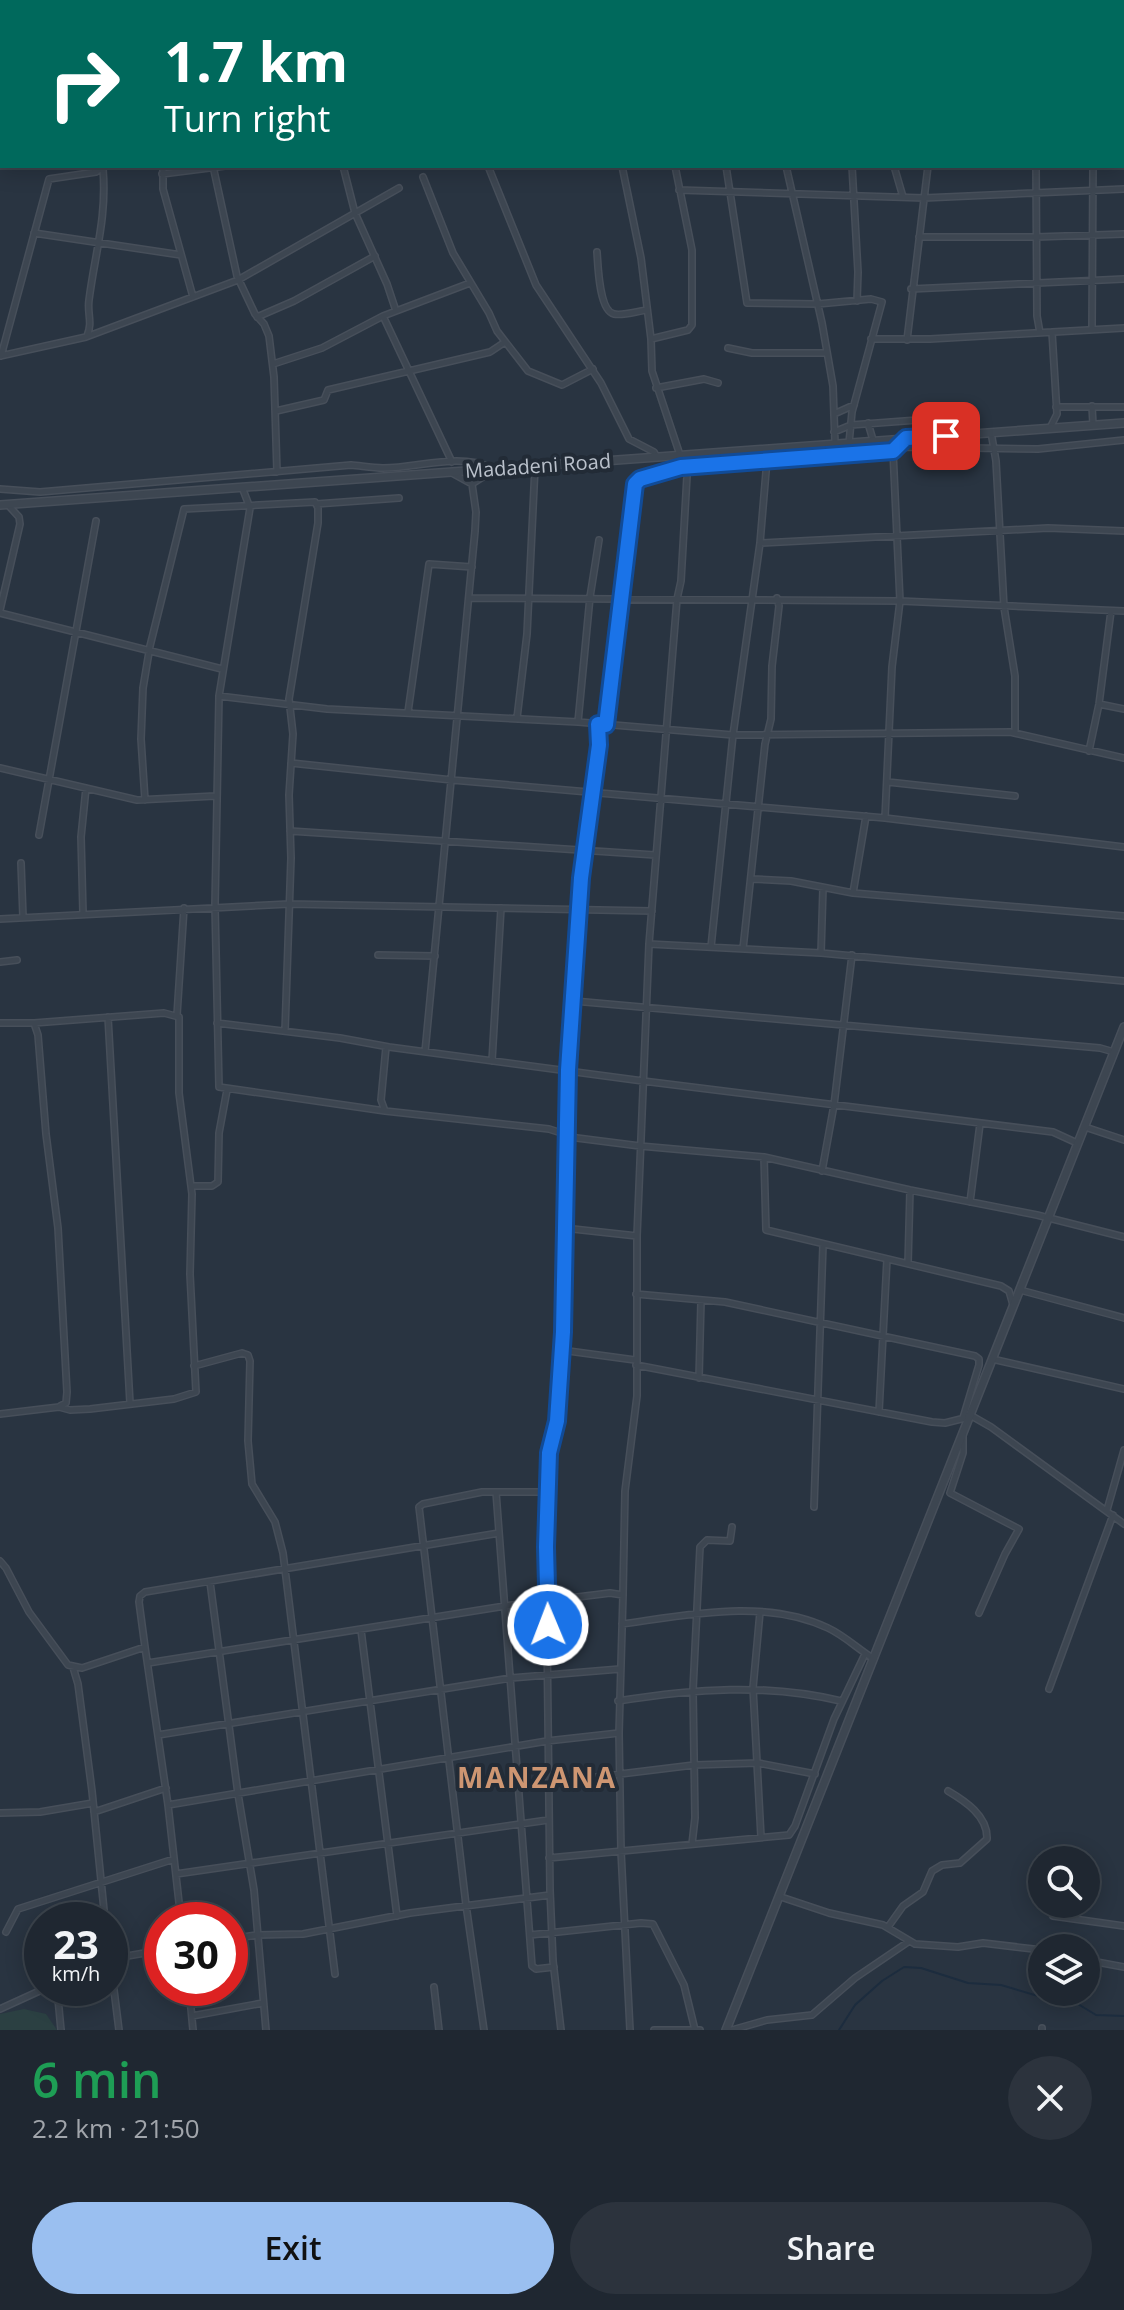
<!DOCTYPE html>
<html lang="en">
<head>
<meta charset="utf-8">
<style>
	:root { --surface:#1f2731; --page:#2c333d; --text:#f1f3f6; --muted:#a1a5ab; --line:#3c444d; --accent:#9abff0 }
	body { margin:0; font-family:"Open Sans",sans-serif; background:var(--page); color:var(--text); height:100vh; display:flex; flex-direction:column; font-size:30px; white-space:nowrap }
	* { box-sizing:border-box; margin:0 }
	p { font-size:26px; color:var(--muted) }
	.icon { flex:none; width:44px; height:44px; fill:none; stroke:currentColor; stroke-width:2; stroke-linecap:round; stroke-linejoin:round }
	.map { position:relative; height:2030px; overflow:hidden }
	.sheet { display:flex; flex-direction:column; background:var(--surface); flex:1 }
	.sheet>* { flex:none }
	.hud { position:absolute; left:0px; top:0px; width:1124px; height:168px; box-shadow:0 4px 20px #0003,0 0 0 2px var(--line); background:#00695c; color:#fff; overflow:hidden }
	.fabs { position:absolute; left:1028px; top:1846px; display:grid; gap:16px }
	.fabs a { display:grid; place-items:center; width:72px; height:72px; border-radius:50%; background:var(--surface); box-shadow:0 4px 20px #0003,0 0 0 2px var(--line); font-size:40px }
	.speed { position:absolute; left:24px; top:1902px; display:flex; gap:16px; font-size:40px; font-weight:700; text-align:center }
	.speed>* { display:grid; place-content:center; width:104px; height:104px; border-radius:50%; background:var(--surface); box-shadow:0 4px 20px #0003,0 0 0 2px var(--line); line-height:1 }
	.speed small { font-size:20px; font-weight:400 }
	.speed .limit { border:12px solid #d22; background:#fff; color:#111 }
	.pin { position:absolute; display:grid; place-items:center; width:68px; height:68px; color:#fff; margin:-34px; border-radius:16px; box-shadow:0 4px 12px #0006 }
	.me { position:absolute; width:88px; margin:-44px; rotate:359deg; stroke-linejoin:round; filter:drop-shadow(0 0 6px #0008) }
	.turn { display:flex; align-items:center; gap:28px; height:168px; padding:0 32px; font-size:36px }
	.turn .icon { width:104px; height:104px; stroke-width:2.5 }
	.turn b { display:block; font-size:56px; line-height:68px }
	.round { display:grid; place-items:center; flex:none; width:84px; height:84px; border-radius:42px; background:var(--page) }
	.overview { display:flex; align-items:center; justify-content:space-between; height:136px; padding:0 32px }
	h1 { font-size:48px; font-weight:600; line-height:60px; color:#1e9e55 }
	.button { display:flex; gap:16px; margin-top:auto; padding:16px 32px }
	.button a { flex:1; height:92px; border-radius:48px; background:var(--accent); color:#111; font-size:32px; font-weight:600; line-height:92px; text-align:center }
	.button a+a { background:var(--page); color:var(--text) }
	.map>svg:first-child { display:block }
	.green { fill:#2b4042 }
	.lines { fill:none; stroke-linecap:round; stroke-linejoin:round }
	.stream { stroke:#1c2c3e; stroke-width:2 }
	.minor-casing { stroke:#474f5a; stroke-width:8 }
	.tertiary-casing { stroke:#474f5a; stroke-width:10 }
	.minor { stroke:#3d4651; stroke-width:5 }
	.tertiary { stroke:#3d4651; stroke-width:7 }
	.route-casing { stroke:#114b97; stroke-width:20 }
	.route { stroke:#1a73e8; stroke-width:14 }
	.labels { text-anchor:middle; stroke-width:8; stroke-linejoin:round; paint-order:stroke }
	.street-label { font-size:20px; fill:#bac1cb; stroke:#222b36 }
	.district-label { font-size:28px; font-weight:bold; letter-spacing:2px; fill:#ce9672; stroke:#222b36 }
</style>
</head>
<body>
<div class="map">
<svg width="1124" height="2030" viewBox="0 0 1124 2030">
	<rect width="100%" height="100%" fill="#293441"/>
	<path class="green" d="M 24,2009 L 46,2014 L 57,2030 L 0,2030 L 0,2014 Z"/>
	<g class="lines">
		<path class="stream" d="M 839,2030 L 855,2005 L 882,1981 L 904,1967 L 921,1968 L 968,1983 L 1001,1985 L 1065,2004 L 1078,2004 L 1096,2015 L 1124,2016"/>
		<g class="minor-casing">
			<path id="minor" d="M 148,0 L 162,2
				M 555,0 L 556,2
				M 659,0 L 660,2
				M 745,0 L 745,2
				M 795,0 L 795,2
				M 844,0 L 844,2
				M 87,2 L 88,0
				M 180,2 L 181,0
				M 251,2 L 251,0
				M 312,2 L 321,0
				M 335,2 L 335,0
				M 399,2 L 406,0
				M 578,2 L 583,0
				M 918,2 L 959,0
				M 1040,2 L 1040,0
				M 1122,71 L 1124,71
				M 1122,141 L 1124,141
				M 163,166 L 163,189 L 193,297
				M 213,166 L 237,276 L 255,314 L 264,324 L 269,336 L 274,377 L 277,472
				M 343,166 L 355,213 L 387,284 L 396,311
				M 488,166 L 536,285 L 601,383 L 629,439 L 654,452 L 657,457
				M 622,166 L 641,258 L 651,339 L 652,371 L 680,455 L 681,467 L 687,476 L 681,581 L 677,599 L 649,944 L 637,1236 L 637,1396 L 625,1491 L 623,1595
				M 726,166 L 747,303 L 818,304 L 871,299 L 882,302 L 852,412 L 849,443
				M 786,166 L 822,323 L 833,386 L 835,443
				M 852,166 L 858,272 L 857,301
				M 894,166 L 903,197
				M 1036,166 L 1037,316 L 1040,333
				M 162,174 L 225,166
				M 423,177 L 453,253 L 489,313 L 497,331 L 528,371 L 562,385 L 593,369
				M 679,190 L 924,198 L 1124,189
				M 34,233 L 181,255
				M 919,237 L 1036,237 L 1124,234
				M 597,252 C 598,265 599,311 614,314 C 623,316 638,311 647,310
				M 911,289 L 1124,279
				M 383,316 L 452,462
				M 257,317 L 294,301 L 375,256
				M 1092,329 L 1093,166
				M 87,336 C 93,322 87,314 89,300 C 95,253 107,218 103,169
				M 651,339 L 688,330 L 692,325 L 692,250 L 675,166
				M 871,339 L 930,339 L 1124,328
				M 907,340 L 928,166
				M 728,348 L 752,353 L 827,353
				M 0,356 L 86,337 L 238,280 L 399,188
				M 1,356 L 49,179 L 96,172 L 104,166
				M 273,364 L 322,348 L 383,316 L 470,283
				M 656,388 L 704,379 L 718,383
				M 1092,406 L 1093,425
				M 1056,407 L 1124,407
				M 276,411 L 324,400 L 328,390 L 490,352 L 505,342
				M 834,414 L 854,405
				M 868,423 L 873,440
				M 1050,428 L 1057,414 L 1052,332
				M 834,432 L 851,425 L 918,420 L 923,426 L 923,437
				M 991,432 L 996,461 L 1004,607 L 1015,676 L 1015,733
				M 880,442 L 893,451 L 900,601 L 892,667 L 885,818
				M 452,473 L 472,484
				M 472,484 L 494,470
				M 242,487 L 250,508 L 219,696 L 215,906 L 219,1087 L 385,1111 L 549,1129 L 577,1138 L 640,1146 L 764,1157 L 910,1190 L 1037,1215 L 1124,1237
				M 0,489 L 40,492 L 351,465 C 362,466 373,468 383,468 C 419,468 458,452 492,468
				M 316,504 L 399,498
				M 760,543 L 1048,528 L 1124,531
				M 469,598 L 900,601 L 1124,611
				M 0,610 L 20,524 L 19,517 L 8,505
				M 0,613 L 222,669
				M 219,696 L 327,709 L 578,722 L 733,735 L 1010,732 L 1124,758
				M 1099,704 L 1124,709
				M 408,712 L 429,564 L 472,567
				M 517,718 L 527,634 L 535,467
				M 578,722 L 590,597 L 599,540
				M 606,725 L 634,487 L 637,480 L 681,467 L 910,447 L 1038,449 L 1124,440
				M 1089,751 L 1099,704 L 1111,611
				M 291,763 L 452,780 L 885,818 L 1124,847
				M 0,768 L 137,800 L 215,796
				M 888,782 L 1015,796
				M 145,800 L 141,739 L 143,688 L 150,646 L 184,509 L 315,502 L 318,508 L 318,523 L 289,699 L 293,734 L 289,795 L 291,858 L 285,1031
				M 290,831 L 655,855
				M 39,835 L 96,521
				M 21,863 L 23,917
				M 752,879 L 791,881 L 853,893 L 1124,916
				M 853,893 L 866,816
				M 83,913 L 81,837 L 86,788
				M 0,919 L 289,904 L 652,911
				M 649,944 L 821,953 L 1124,981
				M 711,947 L 733,735 L 760,543 L 767,460
				M 743,949 L 765,744 L 771,719 L 772,666 L 779,606 L 777,598
				M 821,953 L 823,888
				M 378,955 L 435,956
				M 0,962 L 17,960
				M 574,1001 L 1100,1048 L 1114,1052
				M 177,1015 L 184,908
				M 108,1017 L 130,1403
				M 0,1023 L 34,1023 L 164,1013 L 179,1017 L 179,1093 L 192,1194 L 190,1274 L 196,1392 L 174,1399 L 90,1409 L 70,1410 L 59,1407 L 0,1414
				M 34,1023 L 38,1035 L 46,1134 L 58,1228 L 67,1392 L 66,1403 L 60,1406
				M 217,1023 L 340,1038 L 389,1047 L 643,1081 L 1053,1132 L 1077,1143
				M 425,1052 L 475,531 L 476,512 L 472,484
				M 492,1061 L 501,908
				M 385,1111 L 381,1100 L 386,1047
				M 1085,1127 L 1124,1140
				M 764,1157 L 766,1230 L 1001,1286 L 1009,1291 L 1013,1305
				M 822,1171 L 834,1105 L 852,955
				M 192,1186 L 212,1186 L 218,1182 L 219,1133 L 227,1090
				M 970,1202 L 980,1124
				M 564,1228 L 637,1236
				M 908,1264 L 910,1190
				M 1020,1290 L 1124,1318
				M 636,1294 L 725,1302 L 975,1356 L 979,1359 L 979,1365 L 963,1418
				M 561,1350 L 635,1360
				M 992,1359 L 1124,1389
				M 636,1365 L 932,1422 L 945,1423 L 965,1418
				M 194,1366 L 242,1353 L 248,1355 L 250,1361 L 248,1441 L 252,1484 L 275,1522 L 283,1553 L 335,1974
				M 699,1378 L 701,1301
				M 879,1412 L 887,1259
				M 970,1415 L 991,1427 L 1124,1524
				M 963,1433 L 963,1453 L 950,1493 L 1019,1529 L 1005,1554 L 979,1613
				M 496,1492 L 532,1966 L 536,1969 L 554,1967
				M 814,1507 L 823,1245
				M 1107,1510 L 1124,1450
				M 0,1561 L 6,1568 L 29,1612 L 68,1665 L 82,1668 L 145,1647 L 168,1805 L 181,1920
				M 210,1582 L 238,1794 L 254,1890 L 266,2030
				M 760,1612 L 753,1688 L 761,1837
				M 622,1624 C 688,1615 765,1598 828,1628 C 845,1636 858,1649 874,1659
				M 361,1630 L 397,1916
				M 145,1647 L 139,1602 L 140,1596 L 145,1592 L 499,1533
				M 148,1663 L 505,1606 L 610,1593 L 623,1595 L 619,1733 L 621,1851 L 630,2030
				M 73,1667 L 78,1684 L 92,1791 L 105,1920
				M 1049,1689 L 1113,1515
				M 618,1701 C 694,1689 766,1683 841,1701
				M 158,1735 L 511,1678 L 620,1669
				M 547,1783 L 694,1765 L 758,1763 L 815,1774
				M 168,1805 L 547,1741 L 619,1733
				M 94,1812 L 166,1788
				M 0,1813 L 40,1812 L 93,1803
				M 692,1844 L 695,1818 L 693,1690 L 700,1547 L 707,1540 L 730,1541 L 732,1527
				M 549,1858 L 789,1835 L 795,1826 L 834,1719 L 865,1654
				M 176,1874 L 548,1820
				M 781,1897 L 829,1913 L 883,1925 L 915,1944 L 958,1947 L 983,1943 L 1042,1950
				M 1053,1916 L 1124,1926
				M 888,1927 L 903,1906 L 923,1892 L 932,1871 L 942,1865 L 960,1863 L 987,1839 C 988,1816 965,1801 948,1791
				M 6,1932 L 18,1909 L 174,1859
				M 530,1935 L 641,1923 L 653,1924 L 684,1985 L 695,2030
				M 230,1939 L 257,1935 L 303,1934 L 410,1913 L 550,1895
				M 110,1958 L 119,2030
				M 110,1959 L 162,1950
				M 1086,1960 L 1124,1967
				M 434,1987 L 439,2030
				M 57,1988 L 61,2030
				M 189,1988 L 193,2030
				M 0,2009 L 46,1988
				M 192,2016 L 263,2003
				M 484,2030 L 466,1905 L 419,1507 L 423,1504 L 482,1492 L 549,1492
				M 561,2030 L 553,1961 L 550,1890 L 546,1547 L 549,1453 L 557,1421 L 563,1332 L 565,1134 L 579,908 L 599,745 L 598,724
				M 654,2030 L 700,2030
				M 732,2030 L 767,2020 L 812,2015 L 855,1978 L 908,1942
				M 1042,2030 L 1042,2028"/>
		</g>
		<g class="tertiary-casing">
			<path id="tertiary" d="M 0,505 L 1124,423
				M 726,2030 L 1124,1027"/>
		</g>
		<use href="#minor" class="minor"/>
		<use href="#tertiary" class="tertiary"/>
	</g>
	<g class="lines">
		<g class="route-casing">
			<path id="route" d="M 548,1625 L 546,1547 L 549,1453 L 557,1421 L 563,1332 L 568,1070 L 581,878 L 599,745 L 598,724 L 606,725 L 635,484 L 640,479 L 681,467 L 893,451 L 906,438 L 946,436"/>
		</g>
		<use href="#route" class="route"/>
	</g>
	<g class="labels">
		<g class="street-label">
			<text transform="translate(538 466) rotate(-4)" y="7">Madadeni Road</text>
		</g>
		<g class="district-label">
			<text x="537" y="1788">MANZANA</text>
		</g>
	</g>
</svg>
<div class="fabs">
<a><svg class="icon" aria-label="search" viewBox="0 0 24 24"><circle cx="10" cy="10" r="6"/><path d="M15 15l6 6"/></svg></a>
<a><svg class="icon" aria-label="layers" viewBox="0 0 24 24"><path d="M12 4l9 5-9 5-9-5zM3 14l9 5 9-5"/></svg></a>
</div>
<div class="speed"><div>23<small>km/h</small></div><div class="limit">30</div></div>
<div class="pin" style="left:946px;top:436px;background:#d93025"><svg class="icon" aria-label="arrive" viewBox="0 0 24 24"><path d="M6 21V4h12l-3 4 3 4H6"/></svg></div>
<svg class="me" style="left:548px;top:1625px" viewBox="-20 -20 40 40"><circle r="17" fill="#1a73e8" stroke="#fff" stroke-width="3"/><path d="M0-11L8 9 0 5-8 9z" fill="#fff"/></svg>
<div class="hud">
<div class="turn"><svg class="icon" aria-label="right" viewBox="0 0 24 24"><path d="M7 20v-9h11M14 6l5 5-5 5"/></svg><div><b>1.7 km</b>Turn right</div></div>
</div>
</div>
<section class="sheet">
<div class="overview"><div><h1>6 min</h1><p>2.2 km · 21:50</p></div><a class="round"><svg class="icon" aria-label="close" viewBox="0 0 24 24"><path d="M6 6l12 12M18 6L6 18"/></svg></a></div>
<div class="button"><a>Exit</a><a>Share</a></div>
</section>
</body>
</html>
